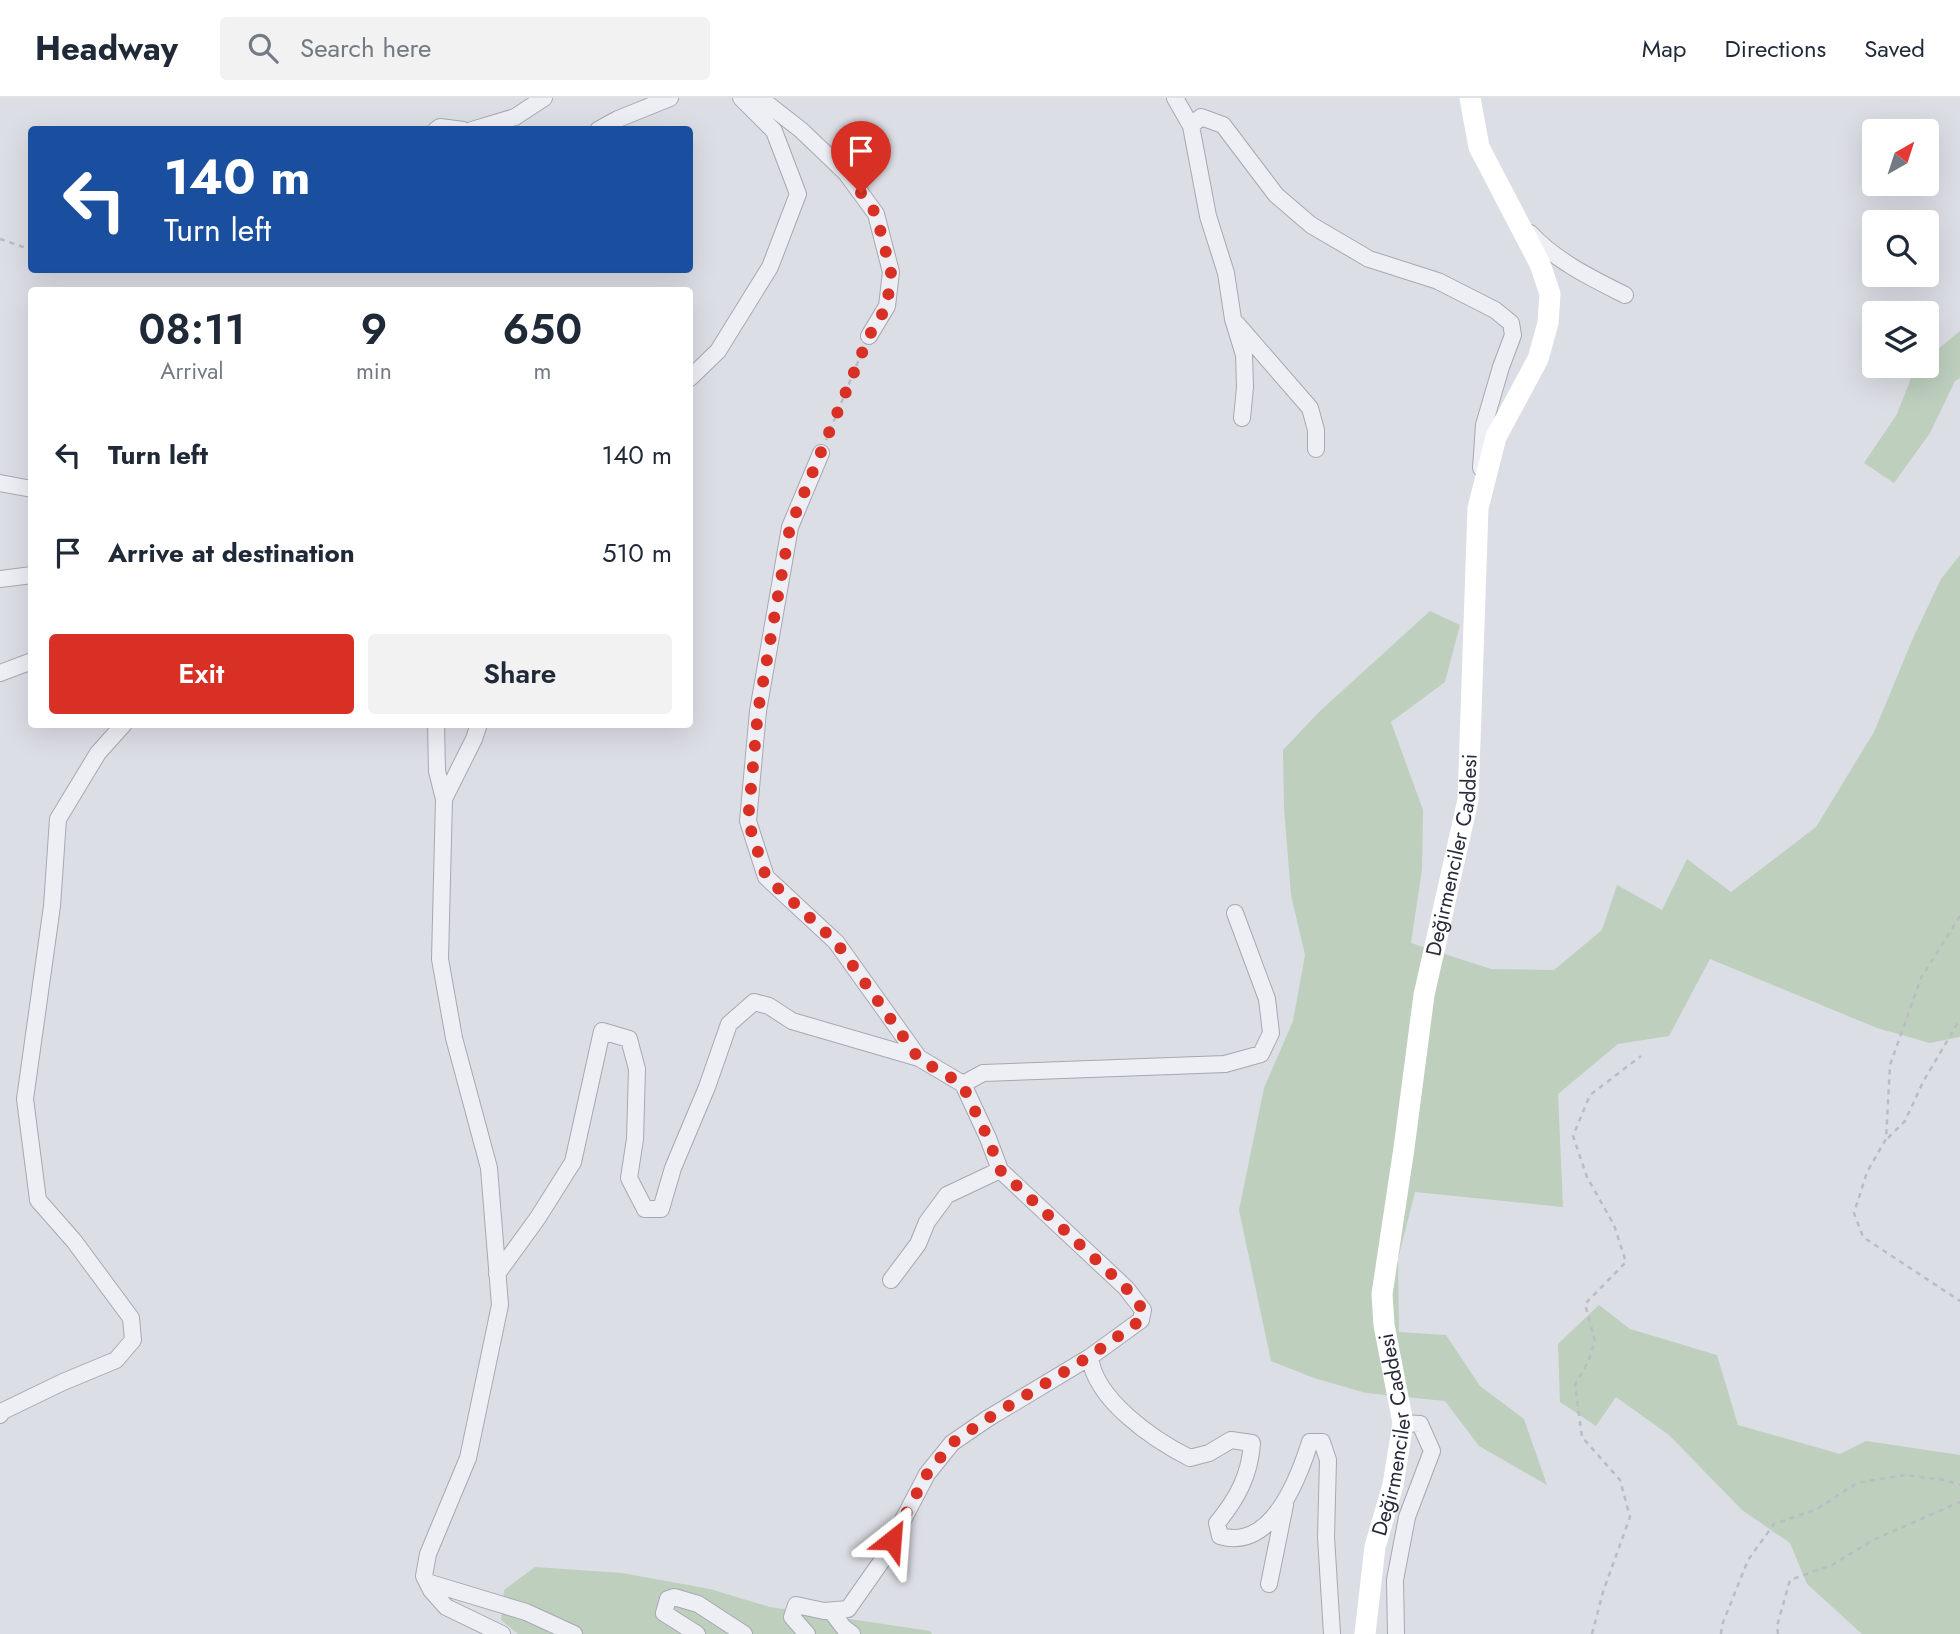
<!DOCTYPE html>
<html lang="en">
<head>
<meta charset="utf-8">
<style>
	:root { --surface:#fff; --page:#f2f2f3; --text:#1f2937; --muted:#747a83; --line:#e0e1e3; --accent:#d93025 }
	body { margin:0; font-family:Jost,sans-serif; background:var(--page); color:var(--text); height:100vh; display:flex; flex-direction:column; font-size:26px; white-space:nowrap }
	* { box-sizing:border-box; margin:0 }
	p { font-size:23px; color:var(--muted) }
	.icon { flex:none; width:38px; height:38px; fill:none; stroke:currentColor; stroke-width:2; stroke-linecap:round; stroke-linejoin:round }
	.map { position:relative; flex:1; overflow:hidden }
	.side { position:absolute; left:28px; top:189px; width:665px; height:441px; display:flex; flex-direction:column; background:var(--surface); border-radius:7px; box-shadow:0 7px 28px #0002 }
	.side>* { flex:none }
	.hud { position:absolute; left:28px; top:28px; width:665px; height:147px; border-radius:7px; box-shadow:0 7px 28px #0002; background:#1a4fa0; color:#fff; overflow:hidden }
	.needle { width:46px; rotate:39deg }
	.controls { position:absolute; left:1862px; top:21px; display:grid; gap:14px }
	.controls a { display:grid; place-items:center; width:77px; height:77px; border-radius:7px; background:var(--surface); box-shadow:0 7px 28px #0002; font-size:35px }
	.pin { position:absolute; display:grid; place-items:center; width:60px; height:60px; color:#fff; margin:-72px -30px; border-radius:50% 50% 50% 0; rotate:-45deg; box-shadow:0 0 7px #0007 }
	.pin .icon { rotate:45deg }
	.me { position:absolute; width:77px; margin:-38px; rotate:28deg; stroke-linejoin:round; filter:drop-shadow(0 0 5px #0008) }
	.turn { display:flex; align-items:center; gap:24px; height:147px; padding:0 21px; font-size:32px }
	.turn .icon { width:91px; height:91px; stroke-width:2.5 }
	.turn b { display:block; font-size:49px; line-height:60px }
	.eta { display:flex; justify-content:space-evenly; align-items:center; height:119px; text-align:center }
	.eta b { font-size:42px; font-weight:600; line-height:49px }
	.button { display:flex; gap:14px; margin-top:auto; padding:14px 21px }
	.button a { flex:1; height:80px; border-radius:7px; background:var(--accent); color:#fff; font-size:28px; font-weight:600; line-height:80px; text-align:center }
	.button a+a { background:var(--page); color:var(--text) }
	ul { padding:0; list-style:none }
	li { display:flex; align-items:center; gap:21px; height:98px; padding:0 21px }
	li div { flex:1 }
	li b { display:block; font-size:26px }
	li em { font-style:normal }
	header { display:flex; align-items:center; gap:42px; box-sizing:border-box; height:98px; padding:0 35px; background:var(--surface); border-bottom:2px solid var(--line) }
	header strong { font-size:33px }
	nav { display:flex; gap:38px; margin-inline-start:auto; font-size:24px }
	.search { width:490px; height:63px; background:var(--page); display:flex; align-items:center; gap:18px; box-sizing:border-box; padding:0 24px; border-radius:7px; color:var(--muted); font-size:26px }
	.map>svg:first-child { display:block }
	.green { fill:#becfbe }
	.lines { fill:none; stroke-linecap:round; stroke-linejoin:round }
	.street-casing { stroke:#a6a8b2; stroke-width:18 }
	.path { stroke:#babcc4; stroke-width:2.5; stroke-dasharray:5 5; stroke-linecap:butt }
	.street { stroke:#eeeff4; stroke-width:16 }
	.secondary { stroke:#fff; stroke-width:21 }
	.route { stroke:#d93025; stroke-width:12; stroke-dasharray:0 21.6 }
	.labels { text-anchor:middle; stroke-width:5; stroke-linejoin:round; paint-order:stroke }
	.street-label { font-size:21px; fill:#272a3b; stroke:#ebedf3 }
</style>
</head>
<body>
<header>
<strong>Headway</strong>
<div class="search"><svg class="icon" aria-label="search" viewBox="0 0 24 24"><circle cx="10" cy="10" r="6"/><path d="M15 15l6 6"/></svg>Search here</div>
<nav><a>Map</a><a>Directions</a><a>Saved</a></nav>
</header>
<div class="map">
<svg width="1960" height="1536" viewBox="0 0 1960 1536">
	<rect width="100%" height="100%" fill="#dcdee5"/>
	<path class="green" d="M 1960,233 L 1960,280 L 1955,283 L 1930,335 L 1894,385 L 1864,365 L 1897,316 L 1915,270 L 1927,268 L 1927,260 Z
		M 1960,457 L 1960,939 L 1930,945 L 1877,930 L 1710,861 L 1669,938 L 1618,946 L 1558,996 L 1563,1109 L 1415,1094 L 1398,1161 L 1399,1234 L 1446,1237 L 1480,1288 L 1524,1321 L 1547,1387 L 1479,1348 L 1445,1303 L 1366,1295 L 1314,1280 L 1271,1263 L 1239,1112 L 1264,990 L 1293,923 L 1305,857 L 1291,797 L 1284,710 L 1283,652 L 1320,613 L 1430,513 L 1460,527 L 1445,584 L 1391,624 L 1423,712 L 1422,771 L 1411,845 L 1491,871 L 1554,872 L 1602,832 L 1617,787 L 1662,812 L 1687,761 L 1731,794 L 1816,729 L 1874,634 L 1913,540 L 1941,481 Z
		M 1599,1207 L 1630,1231 L 1717,1257 L 1738,1327 L 1840,1356 L 1866,1343 L 1960,1357 L 1960,1536 L 1862,1536 L 1807,1486 L 1790,1445 L 1742,1412 L 1669,1337 L 1616,1299 L 1596,1328 L 1560,1304 L 1558,1246 Z
		M 535,1469 L 622,1475 L 710,1491 L 770,1509 L 930,1533 L 932,1536 L 518,1536 L 501,1522 L 504,1492 Z"/>
	<g class="lines">
		<g class="street-casing">
			<path id="street" d="M 760,0 L 801,32 L 846,75 L 876,116 L 891,174 L 887,208 L 869,238
				M 1175,0 L 1191,28
				M 436,32 L 440,29 L 463,32
				M 472,32 L 515,19 L 544,0
				M 598,32 L 618,21 L 670,0
				M 1530,135 C 1556,163 1591,180 1625,197
				M 1237,226 L 1310,310 L 1316,332 L 1316,351
				M 690,280 L 718,253 L 770,169 L 798,96 L 774,33 L 741,0
				M 1242,320 L 1245,289 L 1244,257 L 1233,221 L 1226,175 L 1208,118 L 1191,28 L 1201,19 L 1223,27 L 1276,97 L 1311,127 L 1369,161 L 1438,183 L 1495,212 L 1511,225 L 1513,237 L 1501,269 L 1484,327 L 1481,370
				M 821,355 L 790,429 L 758,613 L 748,723 L 766,779 L 836,844 L 919,960 L 963,986
				M 0,385 L 32,391
				M 0,481 L 32,477
				M 0,575 L 32,563
				M 436,626 L 437,673 L 444,701 L 440,861 L 454,940 L 489,1070 L 500,1207 L 468,1360 L 428,1456 L 424,1478 L 431,1492 L 446,1509 L 502,1536
				M 444,701 L 474,641 L 479,626
				M 1235,815 L 1267,901 L 1271,935 L 1261,956 L 1225,966 L 983,975 L 963,986 L 988,1040 L 1000,1072 L 1126,1190 L 1143,1212 L 1141,1222 L 1090,1259 C 1095,1302 1154,1342 1190,1360 L 1209,1355 L 1231,1342 L 1252,1345 C 1250,1377 1237,1401 1217,1425 L 1220,1438 C 1271,1453 1298,1382 1310,1344 L 1322,1344 L 1328,1362 L 1326,1439 L 1332,1536
				M 497,1176 L 537,1121 L 573,1064 L 602,933 L 629,941 L 637,971 L 635,1041 L 629,1080 L 645,1111 L 661,1111 L 673,1070 L 707,989 L 729,926 L 754,904 L 769,908 L 792,923 L 919,960
				M 891,1182 L 918,1146 L 927,1124 L 947,1097 L 1000,1072
				M 0,1317 L 3,1313 L 63,1284 L 116,1262 L 133,1242 L 131,1220 L 74,1143 L 38,1102 L 25,1001 L 52,808 L 58,721 L 98,655 L 124,626
				M 427,1484 L 526,1514 L 574,1536
				M 1269,1486 L 1285,1407
				M 831,1513 L 844,1530 L 852,1536
				M 697,1536 L 664,1515 L 668,1501 L 674,1499 L 698,1506 L 744,1536
				M 807,1536 L 792,1519 L 796,1507 L 824,1513 L 848,1511 L 881,1464 L 927,1376 L 952,1345 L 987,1321 L 1090,1259
				M 1396,1536 L 1395,1482 L 1407,1419 L 1432,1353 L 1420,1326 L 1403,1325"/>
		</g>
		<path class="path" d="M 0,141 L 32,152
			M 826,342 L 862,254
			M 1960,818 L 1921,880 L 1890,967 L 1886,1041 L 1867,1074 L 1854,1115 L 1863,1139 L 1960,1203
			M 1888,1040 L 1905,1023 L 1923,984 L 1960,921
			M 1592,1536 L 1603,1494 L 1630,1419 L 1620,1382 L 1582,1339 L 1575,1287 L 1588,1264 L 1595,1243 L 1585,1206 L 1626,1164 L 1614,1127 L 1587,1079 L 1573,1038 L 1590,997 L 1641,958
			M 1721,1536 L 1722,1527 L 1748,1462 L 1774,1426 L 1817,1411 L 1857,1385 L 1905,1377 L 1945,1382 L 1960,1387
			M 1778,1536 L 1777,1528 L 1790,1482 L 1832,1467 L 1873,1442 L 1960,1404"/>
		<use href="#street" class="street"/>
		<path class="secondary" id="s1" d="M 1365,1536 L 1375,1449 L 1393,1387 L 1403,1325 L 1384,1227 L 1382,1196 L 1404,1050 L 1424,897 L 1468,702 L 1478,410 L 1496,339 L 1538,261 L 1548,225 L 1550,196 L 1540,166 L 1479,49 L 1470,0"/>
	</g>
	<g class="lines">
		<path class="route" d="M 861,95 L 876,116 L 891,174 L 887,208 L 869,238 L 790,429 L 758,613 L 748,723 L 766,779 L 836,844 L 919,961 L 962,986 L 988,1040 L 1000,1072 L 1126,1190 L 1143,1212 L 1141,1222 L 1090,1258 L 987,1321 L 952,1345 L 927,1376 L 892,1442"/>
	</g>
	<g class="labels">
		<g class="street-label">
			<text dy="7" stroke="none"><textPath href="#s1" startOffset="791">Değirmenciler Caddesi</textPath></text>
			<text dy="7" stroke="none"><textPath href="#s1" startOffset="203">Değirmenciler Caddesi</textPath></text>
		</g>
	</g>
</svg>
<div class="controls">
<a><svg class="needle" viewBox="-14 -14 28 28"><path d="M0-13l5 13h-10z" fill="#e53935"/><path d="M0 13l5-13h-10z" fill="#747a83"/></svg></a>
<a><svg class="icon" aria-label="search" viewBox="0 0 24 24"><circle cx="10" cy="10" r="6"/><path d="M15 15l6 6"/></svg></a>
<a><svg class="icon" aria-label="layers" viewBox="0 0 24 24"><path d="M12 4l9 5-9 5-9-5zM3 14l9 5 9-5"/></svg></a>
</div>
<div class="pin" style="left:861px;top:95px;background:#d93025"><svg class="icon" aria-label="arrive" viewBox="0 0 24 24"><path d="M6 21V4h12l-3 4 3 4H6"/></svg></div>
<svg class="me" style="left:892px;top:1442px" viewBox="-20 -20 40 40"><path d="M0-17L14 15 0 8-14 15z" fill="#d93025" stroke="#fff" stroke-width="4"/></svg>
<div class="hud">
<div class="turn"><svg class="icon" aria-label="left" viewBox="0 0 24 24"><path d="M17 20v-9H6M10 6l-5 5 5 5"/></svg><div><b>140 m</b>Turn left</div></div>
</div>
<section class="side">
<div class="eta">
<div><b>08:11</b><p>Arrival</p></div>
<div><b>9</b><p>min</p></div>
<div><b>650</b><p>m</p></div>
</div>
<ul>
<li><svg class="icon" aria-label="left" viewBox="0 0 24 24"><path d="M17 20v-9H6M10 6l-5 5 5 5"/></svg><div><b>Turn left</b></div><em>140 m</em></li>
<li><svg class="icon" aria-label="arrive" viewBox="0 0 24 24"><path d="M6 21V4h12l-3 4 3 4H6"/></svg><div><b>Arrive at destination</b></div><em>510 m</em></li>
</ul>
<div class="button"><a>Exit</a><a>Share</a></div>
</section>
</div>
</body>
</html>
